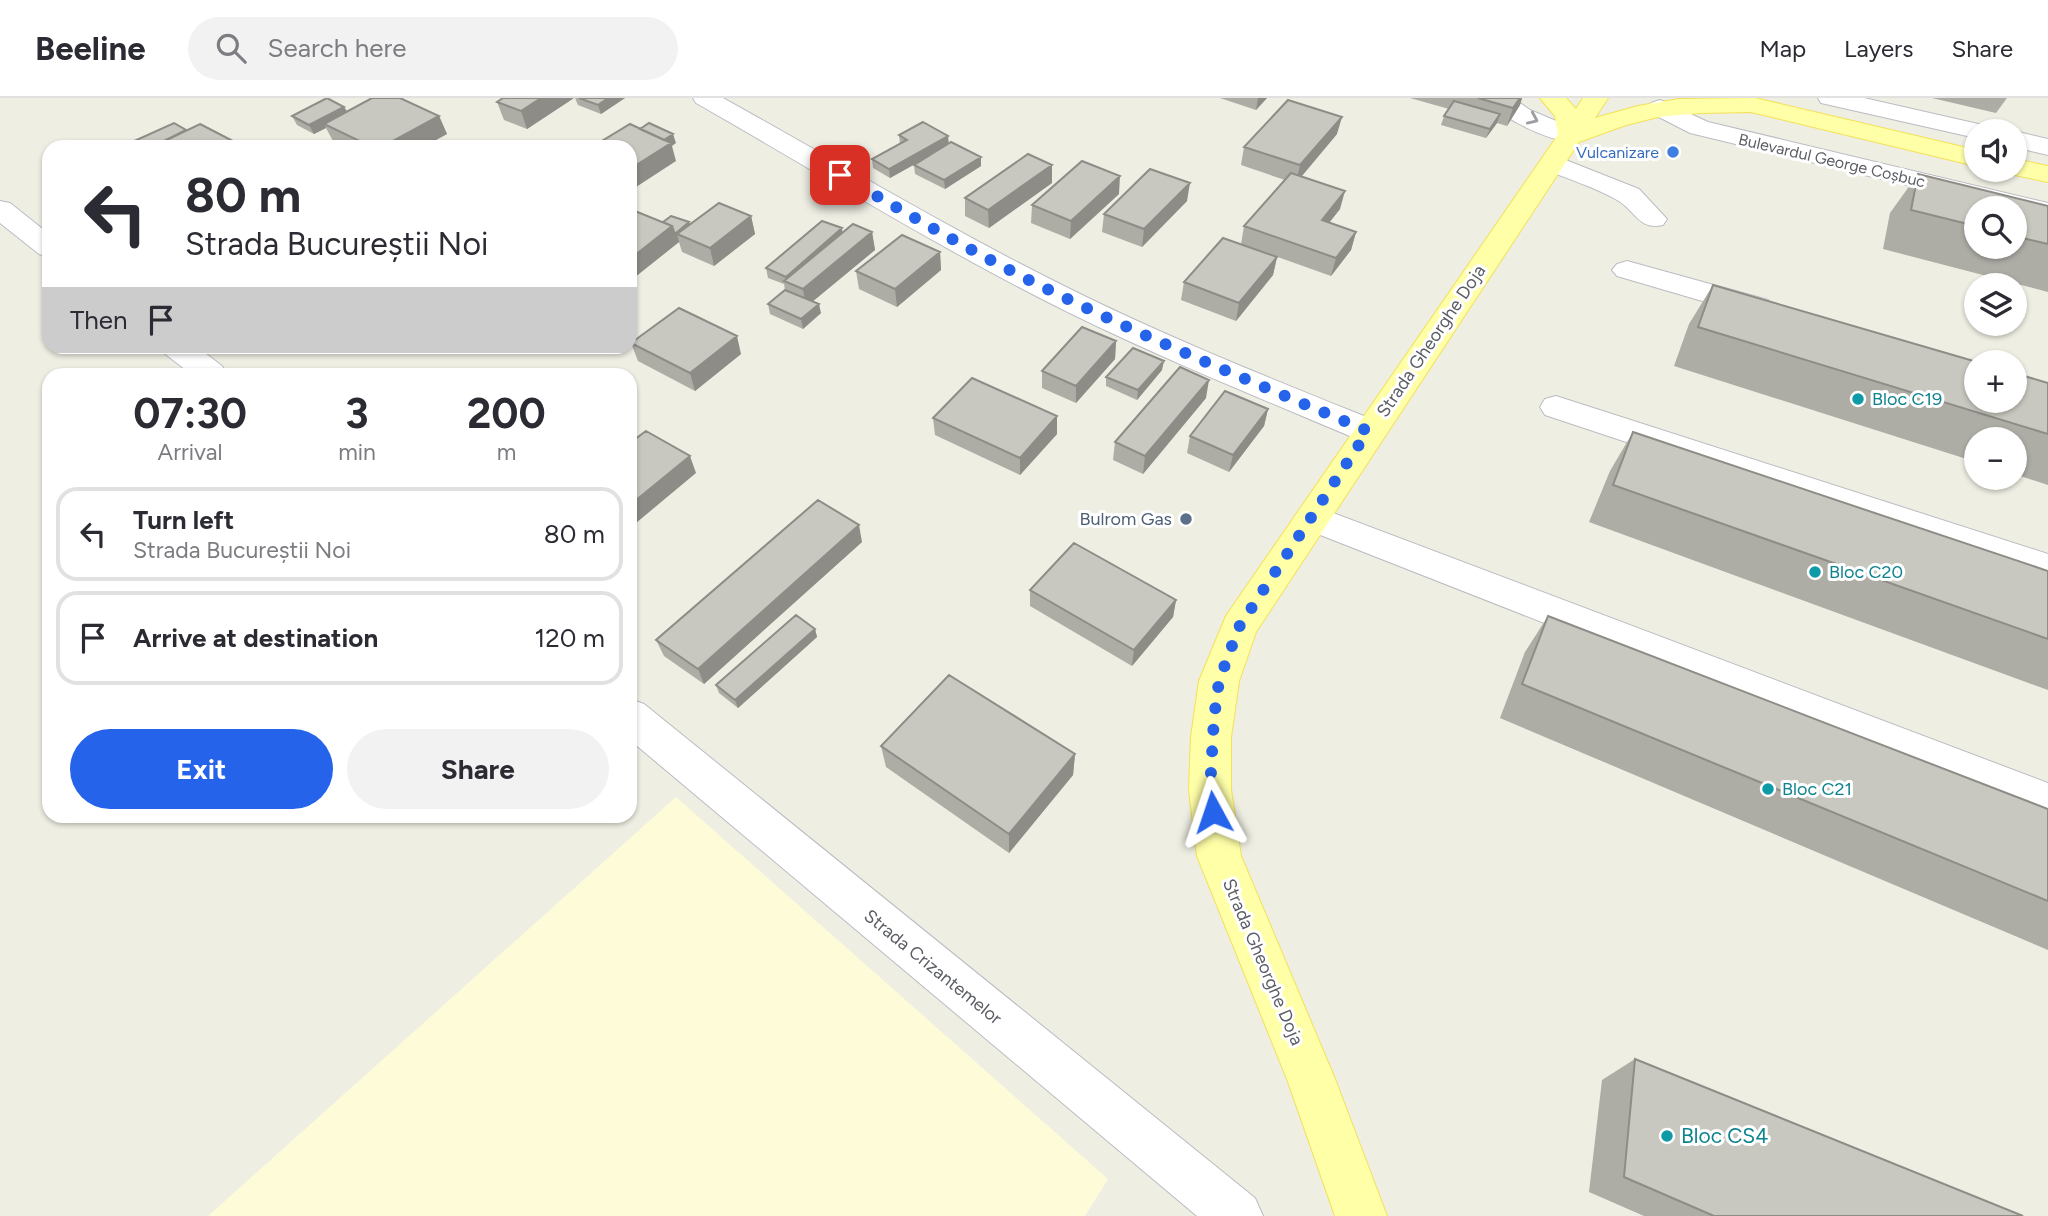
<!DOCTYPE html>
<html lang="en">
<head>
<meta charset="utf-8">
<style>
	:root { --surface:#fff; --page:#f2f2f3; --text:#2b2b33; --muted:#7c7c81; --line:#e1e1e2; --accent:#2563eb }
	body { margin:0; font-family:Figtree,sans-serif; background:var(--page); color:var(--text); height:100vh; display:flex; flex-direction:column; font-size:26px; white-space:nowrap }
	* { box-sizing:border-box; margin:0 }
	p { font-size:23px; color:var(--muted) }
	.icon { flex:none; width:38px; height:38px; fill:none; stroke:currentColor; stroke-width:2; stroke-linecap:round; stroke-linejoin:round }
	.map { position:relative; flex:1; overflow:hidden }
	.sheet { position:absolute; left:42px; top:270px; width:595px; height:455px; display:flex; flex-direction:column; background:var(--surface); border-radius:21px; box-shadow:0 2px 5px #0004 }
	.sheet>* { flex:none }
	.hud { position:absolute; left:42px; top:42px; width:595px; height:214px; border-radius:21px; box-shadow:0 2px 5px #0004; background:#fff; color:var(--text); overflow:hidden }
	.tools { position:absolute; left:1964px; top:21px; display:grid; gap:14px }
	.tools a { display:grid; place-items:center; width:63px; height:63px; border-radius:50%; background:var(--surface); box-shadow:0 2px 5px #0004; font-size:35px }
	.pin { position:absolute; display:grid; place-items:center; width:60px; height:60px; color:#fff; margin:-30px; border-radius:14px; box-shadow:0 4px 10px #0006 }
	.me { position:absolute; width:77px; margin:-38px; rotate:355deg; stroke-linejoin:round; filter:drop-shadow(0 0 5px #0008) }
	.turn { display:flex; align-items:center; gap:24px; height:147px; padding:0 28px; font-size:32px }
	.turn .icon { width:91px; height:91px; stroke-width:2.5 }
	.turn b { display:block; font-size:49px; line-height:60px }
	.then { display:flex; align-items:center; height:66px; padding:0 28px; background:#0003; gap:14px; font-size:26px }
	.eta { display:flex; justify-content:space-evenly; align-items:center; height:119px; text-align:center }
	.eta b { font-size:42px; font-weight:700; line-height:49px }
	.action { display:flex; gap:14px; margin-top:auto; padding:14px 28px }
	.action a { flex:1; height:80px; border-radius:42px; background:var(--accent); color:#fff; font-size:28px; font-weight:700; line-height:80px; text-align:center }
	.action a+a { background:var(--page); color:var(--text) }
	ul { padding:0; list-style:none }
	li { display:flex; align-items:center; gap:21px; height:94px; margin:0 14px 10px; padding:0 14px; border:4px solid var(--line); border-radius:21px }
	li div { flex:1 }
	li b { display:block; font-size:26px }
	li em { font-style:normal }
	header { display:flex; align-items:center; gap:42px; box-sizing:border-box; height:98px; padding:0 35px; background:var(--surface); border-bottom:2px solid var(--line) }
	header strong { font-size:33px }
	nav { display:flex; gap:38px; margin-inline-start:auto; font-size:24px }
	.search { width:490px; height:63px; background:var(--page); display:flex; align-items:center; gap:18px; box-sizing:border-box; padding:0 24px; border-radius:38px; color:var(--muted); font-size:26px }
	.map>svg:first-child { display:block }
	.commercial { fill:#fefcd8 }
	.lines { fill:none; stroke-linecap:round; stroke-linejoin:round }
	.minor-casing { stroke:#bbbcc2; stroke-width:2 }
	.major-casing { stroke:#f4e157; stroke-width:2 }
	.minor { fill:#fff; fill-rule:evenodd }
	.major { fill:#ffffa8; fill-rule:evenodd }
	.wall { fill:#adaca5; fill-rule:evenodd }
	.shaded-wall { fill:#8d8c86 }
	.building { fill:#c9c8c0; stroke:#8d8c86; stroke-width:2 }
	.oneway { stroke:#9d9ea2 }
	.route { stroke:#2563eb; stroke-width:12; stroke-dasharray:0 21.6 }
	.shop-dot { fill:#3f7fe0; stroke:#fff; stroke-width:2.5 }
	.culture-dot { fill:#0f9aa8; stroke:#fff; stroke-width:2.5 }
	.service-dot { fill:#5c6f8a; stroke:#fff; stroke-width:2.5 }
	.labels { text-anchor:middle; stroke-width:6; stroke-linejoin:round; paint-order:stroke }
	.far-shop-label { font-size:16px; fill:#366cbe; stroke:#fff; text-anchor:end }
	.far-street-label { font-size:16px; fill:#5b5e64; stroke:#fff }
	.street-label { font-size:18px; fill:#5b5e64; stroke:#fff }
	.culture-label { font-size:18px; fill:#0d838f; stroke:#fff; text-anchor:start }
	.service-label { font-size:18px; fill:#4e5e75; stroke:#fff; text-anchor:end }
	.near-culture-label { font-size:21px; fill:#0d838f; stroke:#fff; text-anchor:start }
</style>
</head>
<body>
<header>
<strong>Beeline</strong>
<div class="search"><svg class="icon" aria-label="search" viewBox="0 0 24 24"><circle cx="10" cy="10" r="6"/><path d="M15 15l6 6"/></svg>Search here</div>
<nav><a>Map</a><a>Layers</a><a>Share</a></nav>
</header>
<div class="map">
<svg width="2048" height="1118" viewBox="0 0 2048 1118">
	<rect width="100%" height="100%" fill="#eeeee3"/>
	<path class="commercial" d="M 676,699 L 1108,1081 L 1085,1118 L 208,1118 Z"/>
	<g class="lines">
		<g class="minor-casing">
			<path id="minor" d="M 693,0 L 723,0 C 835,62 944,128 1058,185 C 1163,238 1272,281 1381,325 L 1386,333 L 1381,341 L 1369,345 L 1357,341 C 1250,296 1141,252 1038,199 C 921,139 810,70 696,5 Z
				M 1485,0 L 1513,0 L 1530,12 L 1580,33 L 1584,38 L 1580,43 C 1558,49 1498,19 1485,0 Z
				M 1818,0 L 1864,0 L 1987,28 L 1991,33 L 1976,33 L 1976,40 L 1821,5 Z
				M 1660,2 L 1708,24 L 2048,105 L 2048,121 L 2014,113 L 2014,110 L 2002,110 L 1690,35 L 1651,15 L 1647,10 L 1651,5 Z
				M 2014,33 L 2048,41 L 2048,57 L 2014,49 Z
				M 1553,57 L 1639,91 L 1667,121 L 1663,127 C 1639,133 1635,112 1617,102 C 1594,89 1568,81 1544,71 L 1540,65 L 1544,59 Z
				M 0,103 L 10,105 L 49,136 L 49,159 L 39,156 L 0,125 Z
				M 1627,163 L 1768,202 L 1772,209 L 1768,216 L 1757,219 L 1617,178 L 1612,172 L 1617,166 Z
				M 160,248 L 196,248 L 222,268 L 227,276 L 191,276 L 164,255 Z
				M 1556,298 L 2048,456 L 2048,484 L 1545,317 L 1540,309 L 1545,301 Z
				M 1312,407 L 2048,685 L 2048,723 L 1300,429 L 1294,420 L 1300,411 Z
				M 630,601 L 644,606 L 1255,1100 L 1263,1118 L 1197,1118 L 630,642 Z"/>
		</g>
		<g class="major-casing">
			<path id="major" d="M 1540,0 L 1566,0 L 1576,11 L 1583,0 L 1608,0 L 1595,20 L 1638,8 L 1679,1 L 1755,0 L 1976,52 L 1976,68 L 1751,14 L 1700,15 L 1658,19 L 1626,27 L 1579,44 L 1256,534 L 1239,583 L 1231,639 L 1231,692 L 1241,758 L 1335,981 L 1387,1118 L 1335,1118 L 1287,981 L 1197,758 L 1189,692 L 1191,639 L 1199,583 L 1226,518 L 1558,37 L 1555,18 Z
				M 2014,61 L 2048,68 L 2048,84 L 2005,75 L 2003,72 L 2014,72 Z"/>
		</g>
		<use href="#minor" class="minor"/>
		<use href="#major" class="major"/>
	</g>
	<path class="wall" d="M 503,0 L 574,0 L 527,31 L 504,22 L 497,4 Z
		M 575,0 L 625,0 L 601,16 L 578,7 Z
		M 1220,0 L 1267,0 L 1256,12 Z
		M 1410,0 L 1522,0 L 1520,7 L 1507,28 L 1497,25 L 1486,40 L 1441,27 L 1444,18 L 1449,11 Z
		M 1932,0 L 2007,0 L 1996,15 Z
		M 344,9 L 347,13 L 439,18 L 447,36 L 423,49 L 345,49 L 333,43 L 326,30 L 314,36 L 297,27 L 292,18 Z
		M 1337,36 L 1301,79 L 1340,111 L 1329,125 L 1356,134 L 1351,152 L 1331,178 L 1241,146 L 1244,128 L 1285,82 L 1241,67 L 1244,49 Z
		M 899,37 L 949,46 L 981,68 L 945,91 L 915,76 L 914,67 L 926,60 L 890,80 L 873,70 L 872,61 L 900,46 Z
		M 1918,76 L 2048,108 L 2048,194 L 1883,151 L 1890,115 ZM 1976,110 L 2014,110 L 2014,149 L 1976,149 Z
		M 1052,85 L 989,130 L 965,118 L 965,100 Z
		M 1119,96 L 1070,141 L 1031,125 L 1032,107 Z
		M 1187,103 L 1142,149 L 1102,134 L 1104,116 Z
		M 630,111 L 663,124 L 690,127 L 751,118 L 755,136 L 714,168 L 682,154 L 679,144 L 630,183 Z
		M 872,134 L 875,152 L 813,203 L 821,215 L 803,231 L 770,216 L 768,206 L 785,192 L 784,186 L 768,180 L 766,170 L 843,135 Z
		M 940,154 L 941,172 L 897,209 L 859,191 L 856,173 Z
		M 1277,159 L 1273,177 L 1236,223 L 1181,202 L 1184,184 Z
		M 1713,187 L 2048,285 L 2048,387 L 2014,376 L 2014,341 L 1976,341 L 1976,364 L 1674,268 L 1689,226 Z
		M 1116,243 L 1115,261 L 1076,305 L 1042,290 L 1042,273 Z
		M 631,245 L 741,256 L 695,293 L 638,263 Z
		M 1162,272 L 1137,302 L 1106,288 L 1106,279 Z
		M 1206,300 L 1143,376 L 1113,362 L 1115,344 Z
		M 1268,311 L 1264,328 L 1229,374 L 1187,355 L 1190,338 Z
		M 933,320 L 1057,336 L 1020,377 L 935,337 Z
		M 1633,334 L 2048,473 L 2048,592 L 1589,424 L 1610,373 Z
		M 862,444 L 704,586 L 664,558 L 656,542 Z
		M 1030,492 L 1176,502 L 1173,519 L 1132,568 L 1030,508 Z
		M 1548,518 L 2048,711 L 2048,852 L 1500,620 L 1525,554 Z
		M 815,531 L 817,539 L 738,610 L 719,595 L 716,587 Z
		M 881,648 L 1075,656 L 1073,677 L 1009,755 L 886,669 Z
		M 1635,961 L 2023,1118 L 1644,1118 L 1589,1094 L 1602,982 Z"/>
	<path class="shaded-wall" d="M 541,0 L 574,0 L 527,31 L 521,13 Z
		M 608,0 L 625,0 L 601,16 L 598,7 Z
		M 1258,0 L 1267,0 L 1256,12 Z
		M 1520,0 L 1522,0 L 1520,7 L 1507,28 L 1513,10 Z
		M 344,9 L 349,18 L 324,26 L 326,30 L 314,36 L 309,27 Z
		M 1500,16 L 1497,25 L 1486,40 L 1490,31 Z
		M 439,18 L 447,36 L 423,49 L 382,49 Z
		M 1342,19 L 1337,36 L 1296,85 L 1300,67 Z
		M 673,36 L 676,45 L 672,48 L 676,63 L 633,91 L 630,82 L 630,71 L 657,46 Z
		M 948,38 L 949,47 L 890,80 L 889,71 Z
		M 231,42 L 235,49 L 216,49 Z
		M 981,59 L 981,68 L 945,91 L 944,82 Z
		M 1052,67 L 1052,85 L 989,130 L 988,112 Z
		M 1120,78 L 1119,96 L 1070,141 L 1071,123 Z
		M 1190,85 L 1187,103 L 1142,149 L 1144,131 Z
		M 1345,93 L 1340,111 L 1317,140 L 1322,122 Z
		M 751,118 L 755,136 L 714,168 L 710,150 Z
		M 689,124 L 692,134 L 677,136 L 679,144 L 630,183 L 630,161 L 672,128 Z
		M 842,130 L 843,140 L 787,184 L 786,179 Z
		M 872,134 L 875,152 L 806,209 L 803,191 Z
		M 1356,134 L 1351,152 L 1331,178 L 1336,160 Z
		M 940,154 L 941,172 L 897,209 L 895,191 Z
		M 1277,159 L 1273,177 L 1236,223 L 1239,205 Z
		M 819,206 L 821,215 L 803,231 L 801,221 Z
		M 737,238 L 741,256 L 695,293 L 690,275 Z
		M 1116,243 L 1115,261 L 1076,305 L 1076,288 Z
		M 1164,263 L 1162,272 L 1137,302 L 1138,292 Z
		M 1209,282 L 1206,300 L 1143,376 L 1145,358 Z
		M 1268,311 L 1264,328 L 1229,374 L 1233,357 Z
		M 1057,318 L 1057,336 L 1020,377 L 1020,360 Z
		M 690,358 L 696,375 L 630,430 L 630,407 Z
		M 859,427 L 862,444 L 704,586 L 698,571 Z
		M 1176,502 L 1173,519 L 1132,568 L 1134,552 Z
		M 815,531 L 817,539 L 738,610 L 735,602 Z
		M 1075,656 L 1073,677 L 1009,755 L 1009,736 Z"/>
	<path class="building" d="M 327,0 L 344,9 L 309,27 L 292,18 Z
		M 372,0 L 400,0 L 439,18 L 382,49 L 372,49 L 324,26 Z
		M 503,0 L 541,0 L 521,13 L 497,4 Z
		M 579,0 L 608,0 L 598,7 Z
		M 1478,0 L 1520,0 L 1513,10 Z
		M 1288,2 L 1342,19 L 1300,67 L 1244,49 Z
		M 1454,3 L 1500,16 L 1490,31 L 1444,18 Z
		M 923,24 L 948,38 L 889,71 L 872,61 L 907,42 L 899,37 Z
		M 174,25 L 186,32 L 152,49 L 121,49 Z
		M 649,25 L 673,36 L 664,42 L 640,31 Z
		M 200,26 L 231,42 L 216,49 L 152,49 Z
		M 630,26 L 671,45 L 630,71 L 630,49 L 592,49 Z
		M 951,44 L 981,59 L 944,82 L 914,67 Z
		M 1028,56 L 1052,67 L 988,112 L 965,100 Z
		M 1082,63 L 1120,78 L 1071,123 L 1032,107 Z
		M 1150,71 L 1190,85 L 1144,131 L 1104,116 Z
		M 1291,75 L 1345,93 L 1322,122 L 1356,134 L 1336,160 L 1244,128 Z
		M 1918,76 L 2048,108 L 2048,146 L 2014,138 L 2014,110 L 1976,110 L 1976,128 L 1911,112 Z
		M 719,105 L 751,118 L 710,150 L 677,136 Z
		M 630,111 L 672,128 L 630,161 Z
		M 671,118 L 689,124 L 675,136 L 672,128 L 663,124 Z
		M 822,123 L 842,130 L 786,179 L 766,170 Z
		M 853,126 L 872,134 L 803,191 L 784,183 Z
		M 902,137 L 940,154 L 895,191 L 856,173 Z
		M 1223,140 L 1277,159 L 1239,205 L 1184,184 Z
		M 1713,187 L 1977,264 L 1976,264 L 1976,303 L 2014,303 L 2014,275 L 2048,285 L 2048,336 L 1698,229 Z
		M 785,192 L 819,206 L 801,221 L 768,206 Z
		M 679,210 L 737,238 L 690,275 L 631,245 Z
		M 1082,229 L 1116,243 L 1076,288 L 1042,273 Z
		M 1133,250 L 1164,263 L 1138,292 L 1106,279 Z
		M 1180,269 L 1209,282 L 1145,358 L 1115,344 Z
		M 972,280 L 1057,318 L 1020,360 L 933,320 Z
		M 1225,293 L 1268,311 L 1233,357 L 1190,338 Z
		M 646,333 L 690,358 L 630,407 L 630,345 Z
		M 1633,334 L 2048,473 L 2048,541 L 1613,387 Z
		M 818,402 L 859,427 L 698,571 L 656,542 Z
		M 1074,445 L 1176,502 L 1134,552 L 1030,492 Z
		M 796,517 L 815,531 L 735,602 L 716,587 Z
		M 1548,518 L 2048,711 L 2048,803 L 1522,586 Z
		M 949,577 L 1075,656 L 1009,736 L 881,648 Z
		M 1635,961 L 2023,1118 L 1714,1118 L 1624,1079 Z"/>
	<defs><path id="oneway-chevron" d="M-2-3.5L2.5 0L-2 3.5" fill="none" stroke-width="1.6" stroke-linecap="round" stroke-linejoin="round" transform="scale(1.75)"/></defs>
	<use class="oneway" href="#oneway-chevron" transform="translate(1533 21) rotate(24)"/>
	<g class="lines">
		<path class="route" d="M 840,77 C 910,117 979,158 1051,193 C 1155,244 1262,288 1368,333 L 1239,529 L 1219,583 L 1214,620 L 1210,692 L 1213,714"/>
	</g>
	<circle class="shop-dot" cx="1673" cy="54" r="7"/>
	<g class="culture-dot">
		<circle cx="1858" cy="301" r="7"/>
		<circle cx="1815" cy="474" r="7"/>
		<circle cx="1768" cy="691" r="7"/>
		<circle cx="1667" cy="1038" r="7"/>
	</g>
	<circle class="service-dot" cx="1186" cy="421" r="7"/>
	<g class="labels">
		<g class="far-shop-label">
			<text x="1659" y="60">Vulcanizare</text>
		</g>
		<g class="far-street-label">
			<text transform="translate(1832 62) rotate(13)" y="6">Bulevardul George Coșbuc</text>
		</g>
		<g class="street-label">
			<text transform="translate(1431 243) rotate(-56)" y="6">Strada Gheorghe Doja</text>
			<text transform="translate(1263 864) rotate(67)" y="6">Strada Gheorghe Doja</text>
			<text transform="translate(933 869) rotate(39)" y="6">Strada Crizantemelor</text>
		</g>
		<g class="culture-label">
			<text x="1872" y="307">Bloc C19</text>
			<text x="1829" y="480">Bloc C20</text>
			<text x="1782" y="697">Bloc C21</text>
		</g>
		<g class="service-label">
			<text x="1172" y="427">Bulrom Gas</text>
		</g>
		<g class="near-culture-label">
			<text x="1681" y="1045">Bloc CS4</text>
		</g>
	</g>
</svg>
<div class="tools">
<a><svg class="icon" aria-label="sound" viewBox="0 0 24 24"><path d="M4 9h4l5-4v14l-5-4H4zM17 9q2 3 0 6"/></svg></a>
<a><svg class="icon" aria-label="search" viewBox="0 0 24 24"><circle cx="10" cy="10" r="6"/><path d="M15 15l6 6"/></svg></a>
<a><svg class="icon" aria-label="layers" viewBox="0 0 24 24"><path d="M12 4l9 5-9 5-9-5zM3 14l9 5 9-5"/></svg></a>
<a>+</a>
<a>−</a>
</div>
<div class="pin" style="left:840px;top:77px;background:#d93025"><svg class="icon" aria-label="arrive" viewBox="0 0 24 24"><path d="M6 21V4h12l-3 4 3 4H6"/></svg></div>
<svg class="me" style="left:1213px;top:714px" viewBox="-20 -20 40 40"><path d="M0-17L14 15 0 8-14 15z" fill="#2563eb" stroke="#fff" stroke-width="4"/></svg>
<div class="hud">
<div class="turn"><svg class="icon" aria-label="left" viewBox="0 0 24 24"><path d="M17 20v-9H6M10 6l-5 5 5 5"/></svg><div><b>80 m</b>Strada Bucureștii Noi</div></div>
<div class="then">Then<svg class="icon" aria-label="arrive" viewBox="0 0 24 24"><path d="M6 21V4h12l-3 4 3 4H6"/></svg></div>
</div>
<section class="sheet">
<div class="eta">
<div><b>07:30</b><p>Arrival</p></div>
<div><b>3</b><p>min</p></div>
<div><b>200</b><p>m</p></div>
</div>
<ul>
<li><svg class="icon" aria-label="left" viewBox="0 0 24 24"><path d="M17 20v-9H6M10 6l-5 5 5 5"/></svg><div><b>Turn left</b><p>Strada Bucureștii Noi</p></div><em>80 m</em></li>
<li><svg class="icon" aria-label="arrive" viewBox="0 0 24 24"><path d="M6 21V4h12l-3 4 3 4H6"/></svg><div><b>Arrive at destination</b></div><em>120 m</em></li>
</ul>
<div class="action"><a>Exit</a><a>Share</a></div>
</section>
</div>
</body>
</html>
